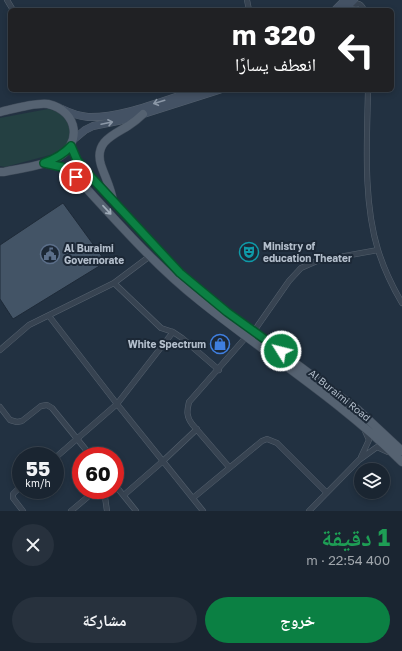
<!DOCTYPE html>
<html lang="ar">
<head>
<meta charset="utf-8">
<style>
	:root { --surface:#1a2531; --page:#27313d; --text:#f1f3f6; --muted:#9fa5ab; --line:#38424d; --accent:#0b8043 }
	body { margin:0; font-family:"Golos Text","Noto Naskh Arabic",sans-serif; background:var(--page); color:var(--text); direction:rtl; height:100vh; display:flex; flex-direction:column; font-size:15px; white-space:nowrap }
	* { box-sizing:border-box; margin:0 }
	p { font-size:13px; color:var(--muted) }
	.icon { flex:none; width:22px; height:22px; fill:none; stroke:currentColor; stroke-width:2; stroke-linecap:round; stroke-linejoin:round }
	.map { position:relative; height:511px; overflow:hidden; direction:ltr }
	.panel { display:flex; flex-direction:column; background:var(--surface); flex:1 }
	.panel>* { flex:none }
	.banner { position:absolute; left:8px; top:8px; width:386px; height:84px; border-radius:6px; box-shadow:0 2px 6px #0003,0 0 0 1px var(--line); direction:rtl; background:#202124; color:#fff; overflow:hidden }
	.tools { position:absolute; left:354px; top:463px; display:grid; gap:8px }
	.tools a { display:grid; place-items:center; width:36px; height:36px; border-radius:50%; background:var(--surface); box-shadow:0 2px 6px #0003,0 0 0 1px var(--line); font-size:20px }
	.speed { position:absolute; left:12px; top:447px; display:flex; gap:8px; font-size:20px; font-weight:700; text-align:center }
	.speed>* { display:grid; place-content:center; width:52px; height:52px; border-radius:50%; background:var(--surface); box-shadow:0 2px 6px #0003,0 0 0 1px var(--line); line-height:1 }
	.speed small { font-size:10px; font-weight:400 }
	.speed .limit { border:6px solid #d22; background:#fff; color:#111 }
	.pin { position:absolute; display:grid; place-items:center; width:34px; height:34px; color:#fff; margin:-17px; border:2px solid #fff; border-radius:50%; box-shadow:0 1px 4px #0007 }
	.me { position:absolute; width:44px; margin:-22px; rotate:306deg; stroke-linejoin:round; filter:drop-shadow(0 0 3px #0008) }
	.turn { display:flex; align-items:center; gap:14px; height:84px; padding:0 12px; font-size:18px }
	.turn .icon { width:52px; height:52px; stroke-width:2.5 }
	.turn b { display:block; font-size:28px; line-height:34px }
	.round { display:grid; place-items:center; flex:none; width:42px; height:42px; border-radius:21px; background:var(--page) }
	.headline { display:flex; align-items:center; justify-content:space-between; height:68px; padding:0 12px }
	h1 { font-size:24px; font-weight:700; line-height:30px; color:#1e9e55 }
	.cta { display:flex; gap:8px; margin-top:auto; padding:8px 12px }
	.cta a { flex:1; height:46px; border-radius:24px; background:var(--accent); color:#fff; font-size:16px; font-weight:700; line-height:46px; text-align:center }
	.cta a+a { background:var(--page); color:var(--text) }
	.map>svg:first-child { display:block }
	.green { fill:#244042 }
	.building { fill:#435466; stroke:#1e2a38 }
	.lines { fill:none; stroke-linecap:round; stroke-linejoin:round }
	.street-casing { stroke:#55616e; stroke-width:6 }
	.secondary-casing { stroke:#55616e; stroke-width:8 }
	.primary-casing { stroke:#404c5a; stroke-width:9 }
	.street { stroke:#374351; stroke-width:5 }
	.secondary { stroke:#445264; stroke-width:7 }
	.primary { stroke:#556271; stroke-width:8 }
	.oneway { stroke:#8c98a7 }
	.oneway2 { stroke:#a0acb9 }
	.route-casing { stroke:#07532c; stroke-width:10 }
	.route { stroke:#0b8043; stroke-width:7 }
	.labels { text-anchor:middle; stroke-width:4; stroke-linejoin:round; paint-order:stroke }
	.poi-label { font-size:10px; font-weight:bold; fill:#b3becb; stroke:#1c2836; text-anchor:start }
	.street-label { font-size:10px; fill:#b3becb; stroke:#1c2836 }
</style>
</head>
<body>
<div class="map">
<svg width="402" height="511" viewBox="0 0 402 511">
	<rect width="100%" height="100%" fill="#223141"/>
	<path class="green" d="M 48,109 C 52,110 57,111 60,113 C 75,123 72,142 61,152 L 5,167 L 0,166 L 0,118 Z"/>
	<path class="building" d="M 63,203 L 106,262 L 13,319 L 0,299 L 0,245 Z"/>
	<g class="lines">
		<g class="street-casing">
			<path id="street" d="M 7,0 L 13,10
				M 247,0 L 249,10
				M 351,4 C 358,3 361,3 364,10
				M 368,90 C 367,141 363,201 378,250 C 384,269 392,286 402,303
				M 114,283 L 161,328 L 173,332 L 182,338 L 219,370
				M 49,316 L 117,404 L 203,511
				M 254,331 L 289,281 L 301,268 L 317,261 L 378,250
				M 0,350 L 29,325 L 114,283 L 150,256
				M 0,407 L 10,420 L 17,422 L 22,421 L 41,406 L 47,405 L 52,408 L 91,456
				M 361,457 L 369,440 L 365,431
				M 55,458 L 117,404 L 173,332
				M 229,467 L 192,424 C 186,416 187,411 189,402 L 247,336
				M 115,485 L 136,511
				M 21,486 L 13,494 L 13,498 L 23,511
				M 104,490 L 107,511
				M 124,495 L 163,461 L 197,429
				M 193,498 L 262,441 L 267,439 L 277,443 L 326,492
				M 71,511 L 96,490
				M 309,511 L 359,460 L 377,447 L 388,452"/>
		</g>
		<g class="secondary-casing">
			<path id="secondary" d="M 335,10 L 345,0
				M 344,10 L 354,0
				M 62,109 C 70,113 79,116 88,117 C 122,118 164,100 197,90
				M 73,140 L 85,130 L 93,126 L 128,119 L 219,90"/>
		</g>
		<g class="primary-casing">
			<path id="primary" d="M 0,112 C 13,109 36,102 48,104 C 79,111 83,146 55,159 C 40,167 20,168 4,172 L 0,172
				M 71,146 L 77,160 L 91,177 L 180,273 L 227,312 L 357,409 L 402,451
				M 44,163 L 62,167 L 74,175 C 114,218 153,264 200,301 C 267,355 341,401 402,462
				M 113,201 C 111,188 105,177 101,165 C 94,142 113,135 128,126 C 134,122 139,118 143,114"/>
		</g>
		<use href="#street" class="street"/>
		<use href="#secondary" class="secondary"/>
		<use href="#primary" class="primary"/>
	</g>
	<defs><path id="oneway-shaft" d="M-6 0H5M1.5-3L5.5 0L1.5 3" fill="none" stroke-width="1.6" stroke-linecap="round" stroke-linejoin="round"/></defs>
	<g class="oneway">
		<use href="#oneway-shaft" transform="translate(159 102) rotate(163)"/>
		<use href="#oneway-shaft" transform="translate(107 123) rotate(-12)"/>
	</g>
	<use class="oneway2" href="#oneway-shaft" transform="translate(107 210) rotate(47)"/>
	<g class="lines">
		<g class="route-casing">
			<path id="route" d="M 76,177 L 62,167 L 44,163 C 55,159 63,155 71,146 L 77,160 L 91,177 L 180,273 L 227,312 L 281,351"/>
		</g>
		<use href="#route" class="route"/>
	</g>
	<defs>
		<g id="theatre-ring" transform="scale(1)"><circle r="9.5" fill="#1c2836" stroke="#0f9aa8" stroke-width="1.5"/><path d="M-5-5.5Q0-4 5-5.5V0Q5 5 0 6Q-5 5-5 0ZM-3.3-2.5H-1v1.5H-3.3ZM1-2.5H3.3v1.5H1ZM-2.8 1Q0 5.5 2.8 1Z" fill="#0f9aa8"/></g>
		<g id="civic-ring" transform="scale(1)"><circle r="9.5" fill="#1c2836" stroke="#5c6f8a" stroke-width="1.5"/><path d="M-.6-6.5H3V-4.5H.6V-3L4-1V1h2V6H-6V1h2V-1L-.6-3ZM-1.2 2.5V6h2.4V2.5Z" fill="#5c6f8a"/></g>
		<g id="shop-ring" transform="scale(1)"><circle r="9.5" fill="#1c2836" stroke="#3f7fe0" stroke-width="1.5"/><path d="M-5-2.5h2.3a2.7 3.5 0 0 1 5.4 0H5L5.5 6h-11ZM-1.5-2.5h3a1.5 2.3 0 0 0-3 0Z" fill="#3f7fe0"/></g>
	</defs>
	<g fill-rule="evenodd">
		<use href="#theatre-ring" x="249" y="252"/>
		<use href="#civic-ring" x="50" y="254"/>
		<use href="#shop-ring" x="220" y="344"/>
	</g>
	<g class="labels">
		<g class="poi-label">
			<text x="263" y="250">Ministry of<tspan x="263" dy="12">education Theater</tspan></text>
			<text x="64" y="252">Al Buraimi<tspan x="64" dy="12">Governorate</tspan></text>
			<text x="206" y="348" text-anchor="end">White Spectrum</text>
		</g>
		<g class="street-label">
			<text transform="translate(340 395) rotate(39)" y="4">Al Buraimi Road</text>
		</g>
	</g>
</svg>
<div class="tools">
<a><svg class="icon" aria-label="layers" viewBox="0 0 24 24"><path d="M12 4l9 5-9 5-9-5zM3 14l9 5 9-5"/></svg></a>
</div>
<div class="speed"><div>55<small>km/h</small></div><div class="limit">60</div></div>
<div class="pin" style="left:76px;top:177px;background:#d93025"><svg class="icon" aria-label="arrive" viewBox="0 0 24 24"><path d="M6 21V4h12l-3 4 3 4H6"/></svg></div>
<svg class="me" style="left:281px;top:351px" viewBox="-20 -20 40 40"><circle r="17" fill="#0b8043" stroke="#fff" stroke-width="3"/><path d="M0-11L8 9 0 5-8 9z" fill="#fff"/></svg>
<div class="banner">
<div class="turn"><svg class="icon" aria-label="left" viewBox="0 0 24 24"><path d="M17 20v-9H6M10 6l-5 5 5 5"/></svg><div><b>320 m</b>انعطف يسارًا</div></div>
</div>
</div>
<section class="panel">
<div class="headline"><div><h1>1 دقيقة</h1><p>400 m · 22:54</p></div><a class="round"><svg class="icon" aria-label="close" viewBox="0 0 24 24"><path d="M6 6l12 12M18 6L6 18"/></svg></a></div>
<div class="cta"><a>خروج</a><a>مشاركة</a></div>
</section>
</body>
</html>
